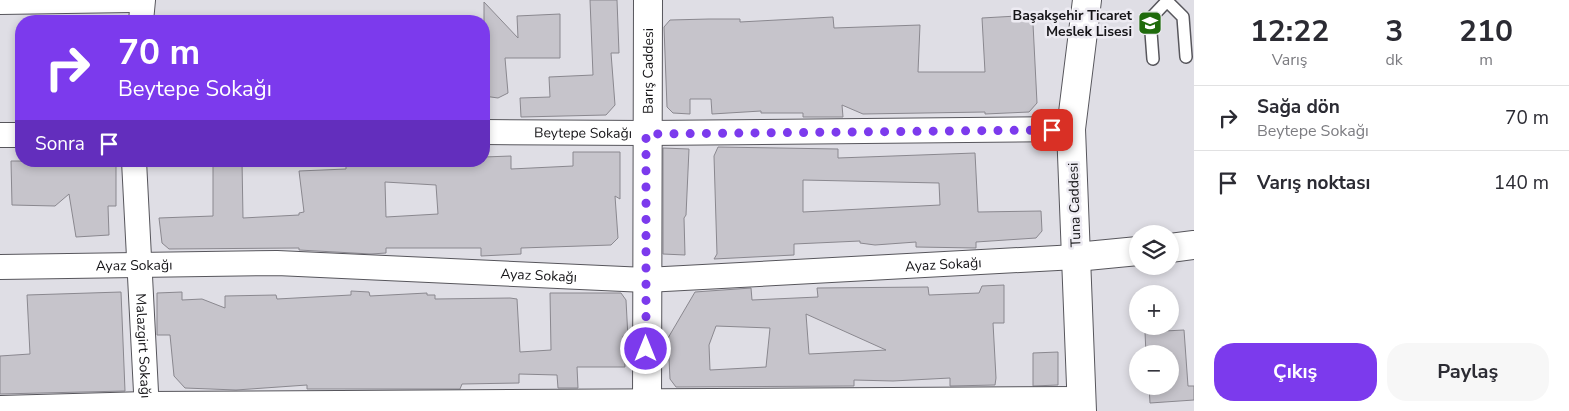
<!DOCTYPE html>
<html lang="tr">
<head>
<meta charset="utf-8">
<style>
	:root { --surface:#fff; --page:#f7f7f7; --text:#2b2b33; --muted:#7c7c81; --line:#e1e1e2; --accent:#7c3aed }
	body { margin:0; font-family:"Nunito Sans",sans-serif; background:var(--page); color:var(--text); height:100vh; display:flex; flex-direction:column; font-size:19px; white-space:nowrap }
	* { box-sizing:border-box; margin:0 }
	p { font-size:16px; color:var(--muted) }
	.icon { flex:none; width:28px; height:28px; fill:none; stroke:currentColor; stroke-width:2; stroke-linecap:round; stroke-linejoin:round }
	.map { position:relative; flex:1; overflow:hidden }
	.side { display:flex; flex-direction:column; background:var(--surface); width:375px }
	.side>* { flex:none }
	.hud { position:absolute; left:15px; top:15px; width:475px; height:152px; border-radius:20px; box-shadow:0 2px 8px #0003; background:#7c3aed; color:#fff; overflow:hidden }
	.buttons { position:absolute; left:1129px; top:225px; display:grid; gap:10px }
	.buttons a { display:grid; place-items:center; width:50px; height:50px; border-radius:50%; background:var(--surface); box-shadow:0 2px 8px #0003; font-size:25px }
	.pin { position:absolute; display:grid; place-items:center; width:42px; height:42px; color:#fff; margin:-21px; border-radius:10px; box-shadow:0 2px 8px #0006 }
	.me { position:absolute; width:55px; margin:-28px; rotate:0deg; stroke-linejoin:round; filter:drop-shadow(0 0 4px #0008) }
	.turn { display:flex; align-items:center; gap:18px; height:105px; padding:0 20px; font-size:22px }
	.turn .icon { width:65px; height:65px; stroke-width:2.5 }
	.turn b { display:block; font-size:35px; line-height:42px }
	.then { display:flex; align-items:center; height:48px; padding:0 20px; background:#0003; gap:10px; font-size:19px }
	.eta { display:flex; justify-content:space-evenly; align-items:center; height:85px; text-align:center }
	.eta b { font-size:30px; font-weight:700; line-height:35px }
	.primary-button { display:flex; gap:10px; margin-top:auto; padding:10px 20px }
	.primary-button a { flex:1; height:58px; border-radius:20px; background:var(--accent); color:#fff; font-size:20px; font-weight:700; line-height:58px; text-align:center }
	.primary-button a+a { background:var(--page); color:var(--text) }
	ul { padding:0; list-style:none }
	li { display:flex; align-items:center; gap:15px; height:65px; padding:0 20px; border-top:1px solid var(--line) }
	li div { flex:1 }
	li b { display:block; font-size:19px }
	li em { font-style:normal }
	main { display:flex; flex:1; min-height:0 }
	.map>svg:first-child { display:block }
	.building { fill:#c6c4cb; stroke:#8a888f; fill-rule:evenodd }
	.lines { fill:none; stroke-linecap:round; stroke-linejoin:round }
	.lane-casing { stroke:#57565c; stroke-width:14 }
	.street-casing { stroke:#57565c; stroke-width:26 }
	.secondary-casing { stroke:#57565c; stroke-width:30 }
	.lane { stroke:#fff; stroke-width:11 }
	.street { stroke:#fff; stroke-width:24 }
	.secondary { stroke:#fff; stroke-width:28 }
	.route { stroke:#7c3aed; stroke-width:9; stroke-dasharray:0 16.2 }
	.labels { text-anchor:middle; stroke-width:5; stroke-linejoin:round; paint-order:stroke }
	.poi-label { font-size:14px; font-weight:bold; fill:#151417; stroke:#edebf2; text-anchor:end }
	.street-label { font-size:14px; fill:#151417; stroke:#edebf2 }
</style>
</head>
<body>
<main>
<div class="map">
<svg width="1194" height="411" viewBox="0 0 1194 411">
	<rect width="100%" height="100%" fill="#dfdee5"/>
	<path class="building" d="M 590,0 L 617,0 L 619,53 L 611,53 L 615,105 L 606,115 L 521,117 L 520,98 L 550,97 L 549,77 L 593,75 Z
		M 484,2 L 518,38 L 517,16 L 560,14 L 560,58 L 505,58 L 508,93 L 498,98 L 484,96 Z
		M 1017,16 L 1025,18 L 1033,24 L 1037,103 L 1029,112 L 985,114 L 985,112 L 863,114 L 842,105 L 843,117 L 803,117 L 803,113 L 761,113 L 761,111 L 712,114 L 711,99 L 690,99 L 690,114 L 673,113 L 667,107 L 664,27 L 670,20 L 709,19 L 740,19 L 740,22 L 833,17 L 834,28 L 920,25 L 918,72 L 985,72 L 982,18 Z
		M 718,147 L 838,149 L 838,158 L 975,153 L 978,212 L 1041,211 L 1042,231 L 1036,238 L 976,242 L 976,248 L 916,247 L 916,242 L 875,245 L 860,243 L 860,241 L 794,244 L 794,255 L 714,259 L 717,254 L 714,156 ZM 803,180 L 939,183 L 940,205 L 803,212 Z
		M 663,148 L 689,149 L 686,215 L 684,218 L 685,255 L 663,254 Z
		M 573,152 L 620,152 L 620,199 L 615,196 L 618,238 L 611,245 L 521,248 L 521,254 L 481,256 L 481,248 L 386,248 L 386,253 L 371,254 L 299,250 L 299,248 L 169,249 L 162,243 L 159,218 L 213,216 L 213,161 L 242,161 L 243,218 L 299,215 L 299,213 L 304,212 L 299,171 L 346,169 L 346,161 L 484,161 L 484,157 L 511,156 L 511,169 L 573,166 ZM 385,182 L 436,185 L 438,214 L 386,217 Z
		M 11,161 L 112,161 L 112,164 L 116,164 L 116,206 L 108,206 L 109,235 L 76,237 L 69,194 L 55,206 L 12,205 Z
		M 1004,285 L 1004,323 L 993,323 L 996,378 L 995,385 L 950,386 L 950,378 L 893,381 L 854,380 L 854,386 L 676,387 L 670,379 L 668,338 L 695,292 L 751,288 L 752,300 L 818,297 L 817,288 L 928,287 L 929,295 L 979,293 L 982,286 ZM 806,314 L 886,350 L 809,354 ZM 716,326 L 770,328 L 766,367 L 710,370 L 709,345 Z
		M 351,291 L 369,292 L 370,296 L 427,293 L 427,295 L 435,295 L 435,299 L 510,298 L 517,299 L 520,352 L 551,350 L 550,293 L 621,293 L 626,300 L 628,338 L 623,336 L 625,367 L 577,367 L 578,388 L 558,388 L 557,375 L 519,374 L 519,383 L 462,384 L 460,389 L 307,389 L 307,385 L 236,390 L 185,388 L 174,376 L 170,335 L 157,335 L 157,293 L 182,292 L 182,300 L 202,299 L 225,308 L 225,296 L 276,295 L 277,299 L 351,295 Z
		M 121,292 L 125,391 L 0,394 L 0,356 L 30,354 L 27,295 Z
		M 1184,330 L 1188,386 L 1194,386 L 1194,400 L 1150,403 L 1149,386 L 1170,386 L 1170,354 L 1146,354 L 1145,332 Z
		M 1058,352 L 1058,385 L 1033,386 L 1033,353 Z"/>
	<g class="lines">
		<g class="lane-casing">
			<path id="lane" d="M 1168,2 L 1183,17 L 1186,57
				M 1153,59 L 1150,19 L 1168,0"/>
		</g>
		<g class="street-casing">
			<g id="street">
				<path d="M 0,2 L 132,0"/>
				<path d="M 141,21 L 143,0"/>
				<path id="s1" d="M 484,132 L 646,133 L 1071,129"/>
				<path d="M 0,135 L 21,135"/>
				<path id="s2" d="M 134,161 L 147,411"/>
				<path id="s3" d="M 0,267 L 277,263 L 646,280 L 1076,257"/>
				<path d="M 0,408 L 147,404 L 1082,399"/>
			</g>
		</g>
		<g class="secondary-casing">
			<g id="secondary">
				<path d="M 1170,248 L 1194,245"/>
				<path d="M 1076,257 L 1138,251"/>
				<path id="s4" d="M 647,411 L 648,0"/>
				<path d="M 1082,411 L 1071,129 L 1087,0"/>
			</g>
		</g>
		<use href="#lane" class="lane"/>
		<use href="#street" class="street"/>
		<use href="#secondary" class="secondary"/>
	</g>
	<g class="lines">
		<path class="route" d="M 646,349 L 646,134 L 1052,130"/>
	</g>
	<defs>
		<g id="school-square" transform="scale(1.25)"><rect x="-9" y="-9" width="18" height="18" rx="4" fill="#1f6b0c" stroke="#edebf2"/><path d="M0-5L7-2L0 1L-7-2ZM-4 1L0 2.5L4 1V4Q0 6-4 4Z" fill="#fff"/></g>
	</defs>
	<g fill-rule="evenodd">
		<use href="#school-square" x="1150" y="23"/>
	</g>
	<g class="labels">
		<g class="poi-label">
			<text x="1132" y="20">Başakşehir Ticaret<tspan x="1132" dy="16">Meslek Lisesi</tspan></text>
		</g>
		<g class="street-label">
			<text dy="5" stroke="none"><textPath href="#s4" startOffset="340">Barış Caddesi</textPath></text>
			<text dy="5" stroke="none"><textPath href="#s1" startOffset="99">Beytepe Sokağı</textPath></text>
			<text transform="translate(1074 205) rotate(-92)" y="5">Tuna Caddesi</text>
			<text dy="5" stroke="none"><textPath href="#s3" startOffset="944">Ayaz Sokağı</textPath></text>
			<text dy="5" stroke="none"><textPath href="#s3" startOffset="134">Ayaz Sokağı</textPath></text>
			<text dy="5" stroke="none"><textPath href="#s3" startOffset="539">Ayaz Sokağı</textPath></text>
			<text dy="5" stroke="none"><textPath href="#s2" startOffset="185">Malazgirt Sokağı</textPath></text>
		</g>
	</g>
</svg>
<div class="buttons">
<a><svg class="icon" aria-label="layers" viewBox="0 0 24 24"><path d="M12 4l9 5-9 5-9-5zM3 14l9 5 9-5"/></svg></a>
<a>+</a>
<a>−</a>
</div>
<div class="pin" style="left:1052px;top:130px;background:#d93025"><svg class="icon" aria-label="arrive" viewBox="0 0 24 24"><path d="M6 21V4h12l-3 4 3 4H6"/></svg></div>
<svg class="me" style="left:646px;top:349px" viewBox="-20 -20 40 40"><circle r="17" fill="#7c3aed" stroke="#fff" stroke-width="3"/><path d="M0-11L8 9 0 5-8 9z" fill="#fff"/></svg>
<div class="hud">
<div class="turn"><svg class="icon" aria-label="right" viewBox="0 0 24 24"><path d="M7 20v-9h11M14 6l5 5-5 5"/></svg><div><b>70 m</b>Beytepe Sokağı</div></div>
<div class="then">Sonra<svg class="icon" aria-label="arrive" viewBox="0 0 24 24"><path d="M6 21V4h12l-3 4 3 4H6"/></svg></div>
</div>
</div>
<section class="side">
<div class="eta">
<div><b>12:22</b><p>Varış</p></div>
<div><b>3</b><p>dk</p></div>
<div><b>210</b><p>m</p></div>
</div>
<ul>
<li><svg class="icon" aria-label="right" viewBox="0 0 24 24"><path d="M7 20v-9h11M14 6l5 5-5 5"/></svg><div><b>Sağa dön</b><p>Beytepe Sokağı</p></div><em>70 m</em></li>
<li><svg class="icon" aria-label="arrive" viewBox="0 0 24 24"><path d="M6 21V4h12l-3 4 3 4H6"/></svg><div><b>Varış noktası</b></div><em>140 m</em></li>
</ul>
<div class="primary-button"><a>Çıkış</a><a>Paylaş</a></div>
</section>
</main>
</body>
</html>
